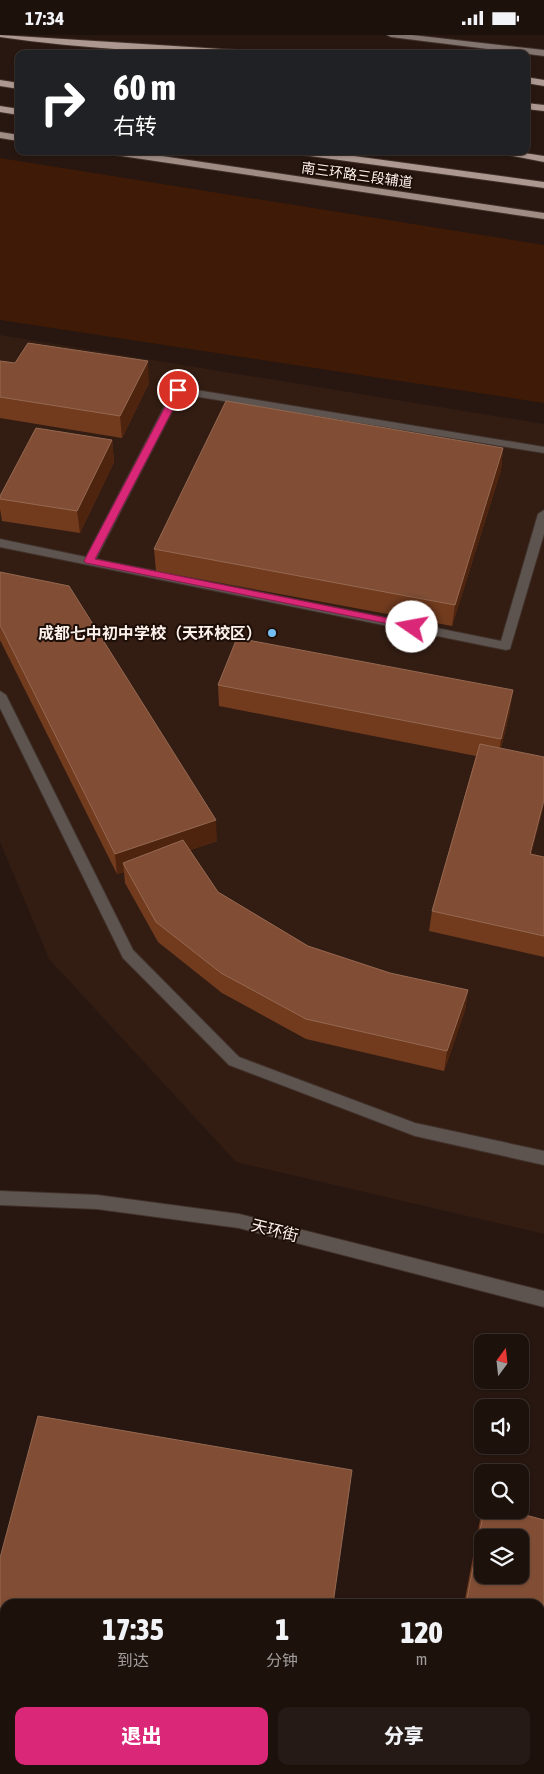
<!DOCTYPE html>
<html lang="zh">
<head>
<meta charset="utf-8">
<style>
	:root { --surface:#1d110c; --page:#251a15; --text:#f1f3f6; --muted:#a09d9d; --line:#3b312d; --accent:#db2777 }
	body { margin:0; font-family:"Asap Condensed","Noto Sans SC",sans-serif; background:var(--page); color:var(--text); height:100vh; display:flex; flex-direction:column; font-size:19px; white-space:nowrap }
	* { box-sizing:border-box; margin:0 }
	p { font-size:16px; color:var(--muted) }
	.icon { flex:none; width:28px; height:28px; fill:none; stroke:currentColor; stroke-width:2; stroke-linecap:round; stroke-linejoin:round }
	.map { position:relative; flex:1; overflow:hidden }
	.side { position:absolute; left:0px; top:1564px; width:545px; height:176px; display:flex; flex-direction:column; background:var(--surface); border-radius:15px 15px 0 0; box-shadow:0 1px 4px #0004,0 0 0 1px var(--line) }
	.side>* { flex:none }
	.banner { position:absolute; left:15px; top:15px; width:515px; height:105px; border-radius:10px; box-shadow:0 1px 4px #0004,0 0 0 1px var(--line); background:#202124; color:#fff; overflow:hidden }
	.needle { width:32px; rotate:15deg }
	.tools { position:absolute; left:474px; top:1299px; display:grid; gap:10px }
	.tools a { display:grid; place-items:center; width:55px; height:55px; border-radius:10px; background:var(--surface); box-shadow:0 1px 4px #0004,0 0 0 1px var(--line); font-size:25px }
	.pin { position:absolute; display:grid; place-items:center; width:42px; height:42px; color:#fff; margin:-21px; border:2px solid #fff; border-radius:50%; box-shadow:0 1px 5px #0007 }
	.me { position:absolute; width:55px; margin:-28px; rotate:282deg; stroke-linejoin:round; filter:drop-shadow(0 0 4px #0008) }
	.turn { display:flex; align-items:center; gap:18px; height:105px; padding:0 15px; font-size:22px }
	.turn .icon { width:65px; height:65px; stroke-width:2.5 }
	.turn b { display:block; font-size:35px; line-height:42px }
	.eta { display:flex; justify-content:space-evenly; align-items:center; height:85px; text-align:center }
	.eta b { font-size:30px; font-weight:800; line-height:35px }
	.cta { display:flex; gap:10px; margin-top:auto; padding:10px 15px }
	.cta a { flex:1; height:58px; border-radius:10px; background:var(--accent); color:#fff; font-size:20px; font-weight:800; line-height:58px; text-align:center }
	.cta a+a { background:var(--page); color:var(--text) }
	.status { display:flex; justify-content:space-between; align-items:center; height:35px; padding:0 25px; background:var(--surface); direction:ltr }
	.status svg { height:14px; fill:currentColor }
	.map>svg:first-child { display:block }
	.built { fill:#331d13 }
	.green { fill:#3f1a07 }
	.lines { fill:none; stroke-linecap:round; stroke-linejoin:round }
	.minor-casing { stroke:#41312a; stroke-width:2 }
	.tertiary-casing { stroke:#41312a; stroke-width:2 }
	.secondary-casing { stroke:#41312a; stroke-width:2 }
	.primary-casing { stroke:#41312a; stroke-width:2 }
	.trunk-casing { stroke:#41312a; stroke-width:2 }
	.minor { fill:#5d5450; fill-rule:evenodd }
	.tertiary { fill:#5d5450; fill-rule:evenodd }
	.secondary { fill:#82746e; fill-rule:evenodd }
	.primary { fill:#9f8d85; fill-rule:evenodd }
	.trunk { fill:#ac9890; fill-rule:evenodd }
	.wall { fill:#723b1e }
	.shaded-wall { fill:#4e240f }
	.building { fill:#814e35; stroke:#956851; fill-rule:evenodd }
	.route { fill:#db2777; stroke:#8e194d }
	.poi-dot { fill:#74c0f6; stroke:#1d0e07; stroke-width:2 }
	.labels { text-anchor:middle; stroke-width:4; stroke-linejoin:round; paint-order:stroke }
	.far-street-label { font-size:14px; fill:#fdf1ec; stroke:#1d0e07 }
	.poi-label { font-size:16px; font-weight:bold; fill:#fdf1ec; stroke:#1d0e07; text-anchor:end }
	.street-label { font-size:16px; fill:#fdf1ec; stroke:#1d0e07 }
</style>
</head>
<body>
<div class="status"><b>17:34</b><svg viewBox="0 0 49 12"><path d="M0 12V9h3v3zM5 12V6h3v6zM10 12V3h3v9zM15 12V0h3v12zM26 1h20v11H26zM47 4h2v5h-2z"/></svg></div>
<div class="map">
<svg width="544" height="1739" viewBox="0 0 544 1739">
	<rect width="100%" height="100%" fill="#271710"/>
	<path class="built" d="M 0,300 L 544,389 L 544,1199 L 236,1127 L 49,924 L 0,807 Z"/>
	<path class="green" d="M 0,123 L 544,210 L 544,368 L 0,285 Z"/>
	<g class="lines">
		<g class="minor-casing">
			<path id="minor" d="M 178,352 L 544,412 L 544,418 L 181,359 L 96,524 L 501,606 L 538,479 L 544,475 L 544,499 L 510,614 L 506,615 L 0,512 L 0,504 L 86,522 L 173,355 Z
				M 0,656 L 6,660 L 133,915 L 239,1022 L 415,1088 L 544,1116 L 544,1130 L 415,1101 L 229,1030 L 123,923 L 0,673 Z"/>
		</g>
		<g class="tertiary-casing">
			<path id="tertiary" d="M 0,1156 L 97,1160 L 239,1179 L 544,1256 L 544,1272 L 239,1193 L 97,1174 L 0,1170 Z"/>
		</g>
		<g class="secondary-casing">
			<path id="secondary" d="M 387,0 L 412,0 L 544,15 L 544,21 L 391,2 Z"/>
		</g>
		<g class="primary-casing">
			<path id="primary" d="M 0,97 L 19,100 L 19,106 L 0,103 Z
				M 104,116 L 128,116 L 544,178 L 544,184 L 108,119 Z"/>
		</g>
		<g class="trunk-casing">
			<path id="trunk" d="M 0,0 L 253,16 L 257,19 C 171,19 85,14 0,2 Z
				M 526,42 L 544,45 L 544,51 L 526,48 Z
				M 0,45 L 19,48 L 19,54 L 0,51 Z
				M 526,68 L 544,70 L 544,76 L 526,74 Z
				M 0,71 L 19,74 L 19,80 L 0,77 Z
				M 291,116 L 317,116 L 544,147 L 544,153 L 295,119 Z
				M 487,116 L 511,116 L 544,121 L 544,127 Z"/>
		</g>
		<use href="#minor" class="minor"/>
		<use href="#tertiary" class="tertiary"/>
		<use href="#secondary" class="secondary"/>
		<use href="#primary" class="primary"/>
		<use href="#trunk" class="trunk"/>
	</g>
	<path class="wall" d="M 0,326 L 149,348 L 122,403 L 0,383 Z
		M 112,405 L 114,427 L 80,498 L 2,486 L 0,474 L 0,461 Z
		M 503,413 L 501,435 L 452,591 L 156,536 L 154,514 Z
		M 0,537 L 217,806 L 190,815 L 218,857 L 308,911 L 390,938 L 468,955 L 465,975 L 444,1036 L 306,1004 L 222,958 L 158,907 L 125,848 L 124,837 L 117,839 L 0,605 Z
		M 218,650 L 510,676 L 501,713 L 532,819 L 544,822 L 544,922 L 429,896 L 432,876 L 476,721 L 219,671 Z
		M 350,1452 L 5,1569 L 5,1586 L 0,1585 L 0,1523 Z
		M 483,1475 L 507,1475 L 544,1485 L 544,1690 L 540,1689 L 540,1569 L 464,1569 L 480,1485 Z"/>
	<path class="shaded-wall" d="M 148,326 L 149,348 L 122,403 L 120,381 Z
		M 112,405 L 114,427 L 80,498 L 77,476 Z
		M 503,413 L 501,435 L 452,591 L 455,570 Z
		M 513,655 L 510,676 L 498,725 L 501,704 Z
		M 544,765 L 544,770 L 526,840 L 530,819 Z
		M 216,785 L 217,806 L 128,836 L 123,828 L 124,837 L 117,839 L 115,819 Z
		M 468,955 L 465,975 L 444,1036 L 447,1016 Z"/>
	<path class="building" d="M 28,308 L 148,326 L 120,381 L 0,362 L 0,326 L 15,328 Z
		M 226,366 L 503,413 L 455,570 L 154,514 Z
		M 36,393 L 112,405 L 77,476 L 0,464 L 0,461 Z
		M 0,537 L 69,551 L 216,785 L 115,819 L 0,590 Z
		M 237,603 L 513,655 L 501,704 L 218,650 Z
		M 480,709 L 544,722 L 544,765 L 530,819 L 544,822 L 544,901 L 432,876 Z
		M 183,805 L 218,857 L 308,911 L 390,938 L 468,955 L 447,1016 L 306,984 L 221,938 L 156,887 L 123,828 Z
		M 38,1381 L 352,1435 L 333,1569 L 5,1569 L 5,1573 L 0,1572 L 0,1523 Z
		M 484,1475 L 507,1475 L 544,1485 L 544,1676 L 540,1675 L 540,1569 L 466,1569 ZM 482,1502 L 520,1502 L 520,1540 L 482,1540 Z"/>
	<path class="route" d="M 178,353 L 183,355 L 95,524 L 412,588 L 415,589 L 415,594 L 86,528 L 84,526 L 174,355 Z"/>
	<circle class="poi-dot" cx="272" cy="598" r="5"/>
	<g class="labels">
		<g class="far-street-label">
			<text transform="translate(357 140) rotate(8)" y="5">南三环路三段辅道</text>
		</g>
		<g class="poi-label">
			<text x="262" y="604">成都七中初中学校（天环校区）</text>
		</g>
		<g class="street-label">
			<text transform="translate(275 1195) rotate(14)" y="6">天环街</text>
		</g>
	</g>
</svg>
<div class="tools">
<a><svg class="needle" viewBox="-14 -14 28 28"><path d="M0-13l5 13h-10z" fill="#e53935"/><path d="M0 13l5-13h-10z" fill="#a09d9d"/></svg></a>
<a><svg class="icon" aria-label="sound" viewBox="0 0 24 24"><path d="M4 9h4l5-4v14l-5-4H4zM17 9q2 3 0 6"/></svg></a>
<a><svg class="icon" aria-label="search" viewBox="0 0 24 24"><circle cx="10" cy="10" r="6"/><path d="M15 15l6 6"/></svg></a>
<a><svg class="icon" aria-label="layers" viewBox="0 0 24 24"><path d="M12 4l9 5-9 5-9-5zM3 14l9 5 9-5"/></svg></a>
</div>
<div class="pin" style="left:178px;top:355px;background:#d93025"><svg class="icon" aria-label="arrive" viewBox="0 0 24 24"><path d="M6 21V4h12l-3 4 3 4H6"/></svg></div>
<svg class="me" style="left:412px;top:592px" viewBox="-20 -20 40 40"><circle r="19" fill="#fff"/><path d="M0-13L10 11 0 6-10 11z" fill="#db2777"/></svg>
<div class="banner">
<div class="turn"><svg class="icon" aria-label="right" viewBox="0 0 24 24"><path d="M7 20v-9h11M14 6l5 5-5 5"/></svg><div><b>60 m</b>右转</div></div>
</div>
<section class="side">
<div class="eta">
<div><b>17:35</b><p>到达</p></div>
<div><b>1</b><p>分钟</p></div>
<div><b>120</b><p>m</p></div>
</div>
<div class="cta"><a>退出</a><a>分享</a></div>
</section>
</div>
</body>
</html>
